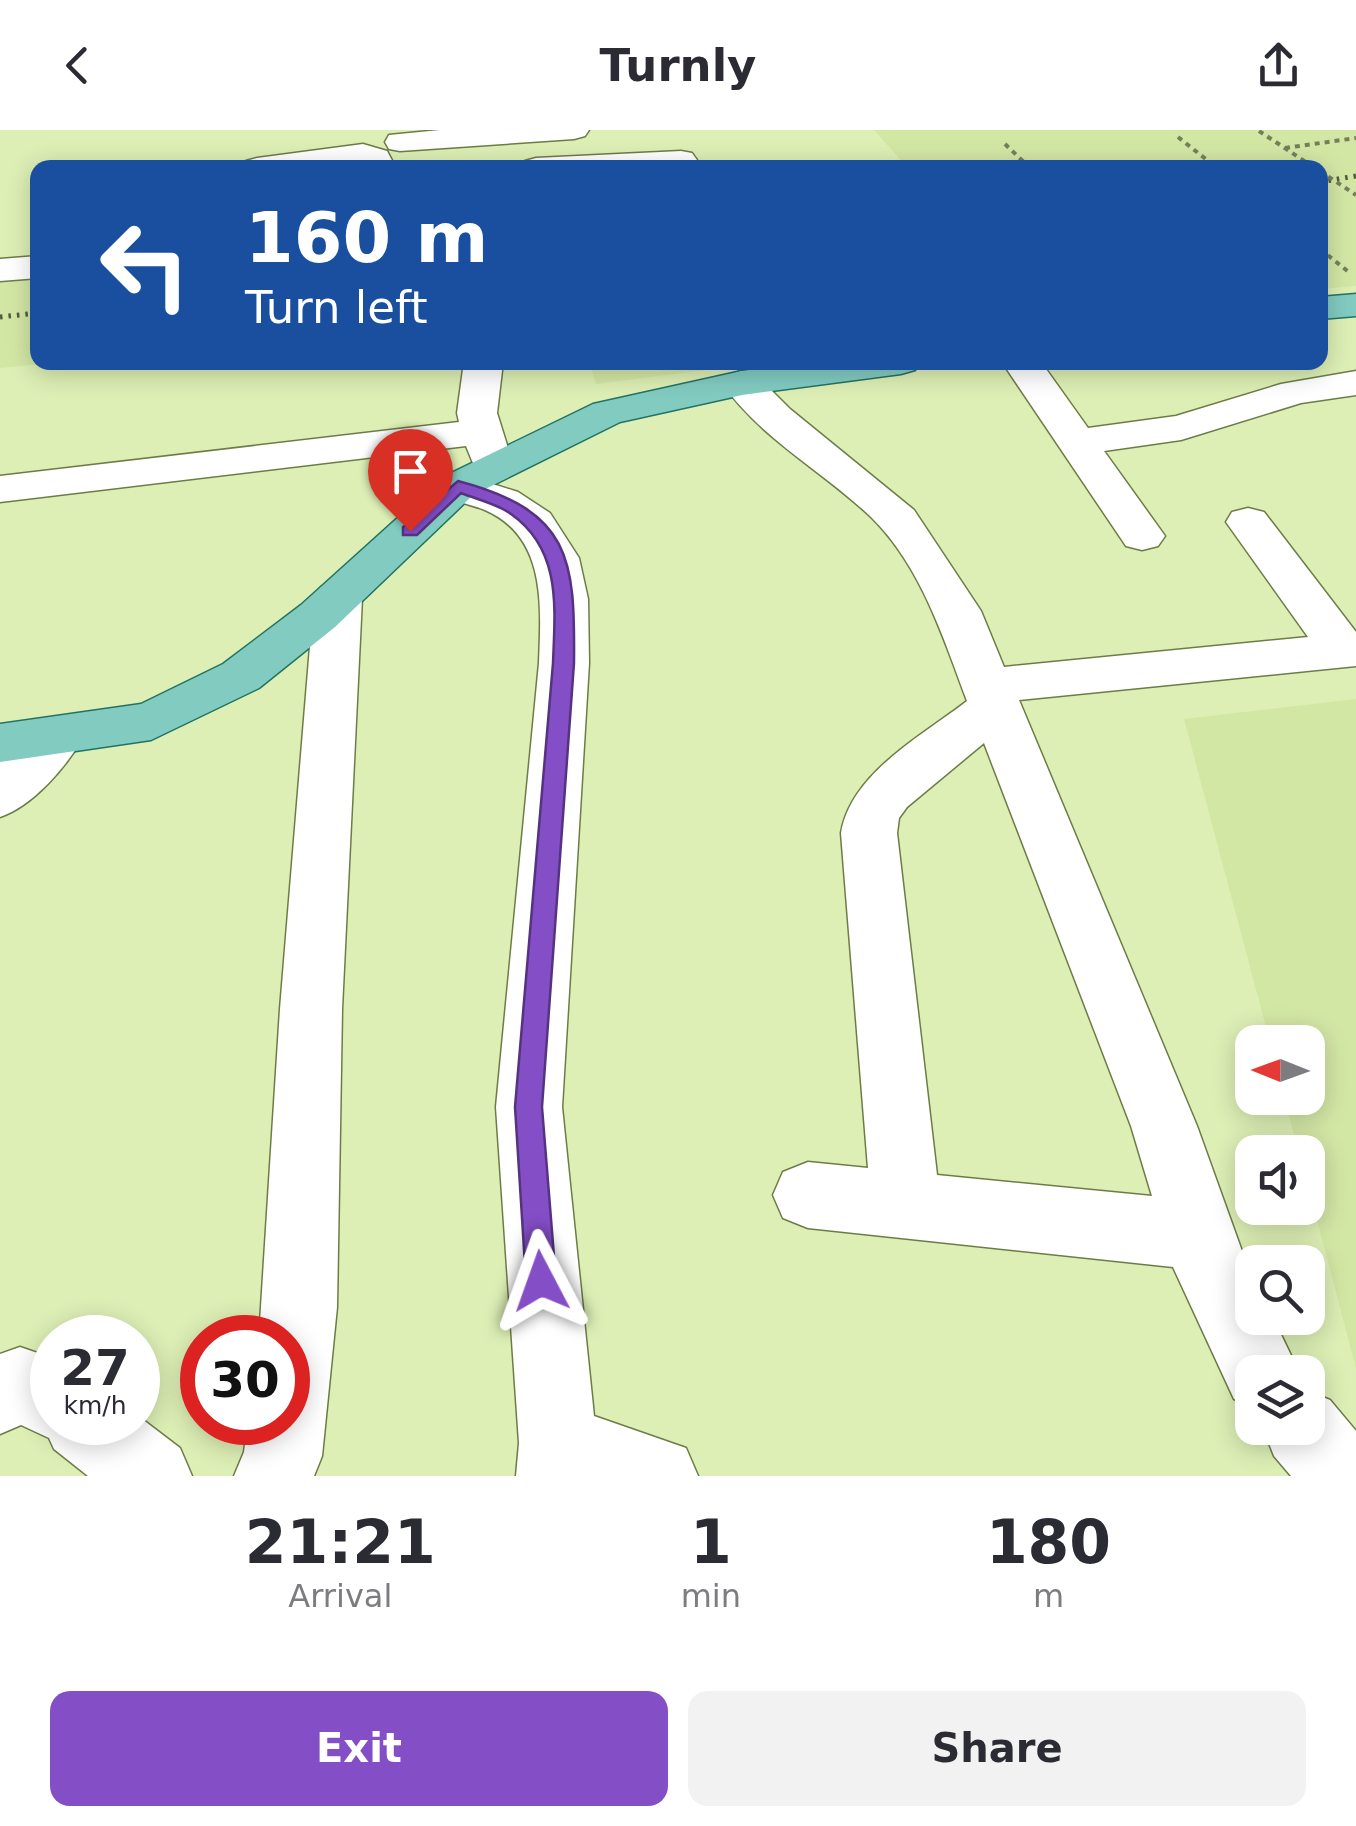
<!DOCTYPE html>
<html lang="en">
<head>
<meta charset="utf-8">
<style>
	:root { --surface:#fff; --page:#f2f2f3; --text:#2b2b33; --muted:#7c7c81; --accent:#844ec6 }
	body { margin:0; font-family:"DejaVu Sans",sans-serif; background:var(--page); color:var(--text); height:100vh; display:flex; flex-direction:column; font-size:38px; white-space:nowrap }
	* { box-sizing:border-box; margin:0 }
	p { font-size:32px; color:var(--muted) }
	.icon { flex:none; width:55px; height:55px; fill:none; stroke:currentColor; stroke-width:2; stroke-linecap:round; stroke-linejoin:round }
	.map { position:relative; height:1346px; overflow:hidden }
	.sheet { display:flex; flex-direction:column; background:var(--surface); flex:1 }
	.sheet>* { flex:none }
	.guide { position:absolute; left:30px; top:30px; width:1298px; height:210px; border-radius:20px; box-shadow:0 5px 25px #0003; background:#1a4fa0; color:#fff; overflow:hidden }
	.needle { width:65px; rotate:271deg }
	.controls { position:absolute; left:1235px; top:895px; display:grid; gap:20px }
	.controls a { display:grid; place-items:center; width:90px; height:90px; border-radius:20px; background:var(--surface); box-shadow:0 5px 25px #0003; font-size:50px }
	.speed { position:absolute; left:30px; top:1185px; display:flex; gap:20px; font-size:50px; font-weight:700; text-align:center }
	.speed>* { display:grid; place-content:center; width:130px; height:130px; border-radius:50%; background:var(--surface); box-shadow:0 5px 25px #0003; line-height:1 }
	.speed small { font-size:25px; font-weight:400 }
	.speed .limit { border:15px solid #d22; background:#fff; color:#111 }
	.pin { position:absolute; display:grid; place-items:center; width:85px; height:85px; color:#fff; margin:-102px -42px; border-radius:50% 50% 50% 0; rotate:-45deg; box-shadow:0 0 10px #0007 }
	.pin .icon { rotate:45deg }
	.me { position:absolute; width:110px; margin:-55px; rotate:356deg; stroke-linejoin:round; filter:drop-shadow(0 0 8px #0008) }
	.turn { display:flex; align-items:center; gap:35px; height:210px; padding:0 50px; font-size:45px }
	.turn .icon { width:130px; height:130px; stroke-width:2.5 }
	.turn b { display:block; font-size:70px; line-height:85px }
	.eta { display:flex; justify-content:space-evenly; align-items:center; height:170px; text-align:center }
	.eta b { font-size:60px; font-weight:600; line-height:70px }
	.action { display:flex; gap:20px; margin-top:auto; padding:20px 50px }
	.action a { flex:1; height:115px; border-radius:20px; background:var(--accent); color:#fff; font-size:40px; font-weight:600; line-height:115px; text-align:center }
	.action a+a { background:var(--page); color:var(--text) }
	header { display:flex; justify-content:space-between; align-items:center; height:130px; padding:0 50px; background:var(--surface); font-size:45px; font-weight:600 }
	.map>svg:first-child { display:block }
	.built { fill:#d3e7a5 }
	.lines { fill:none; stroke-linecap:round; stroke-linejoin:round }
	.minor-casing { stroke:#6d7c47; stroke-width:3 }
	.major-casing { stroke:#237363; stroke-width:3 }
	.path { stroke:#75805b; stroke-width:4; stroke-dasharray:5 5; stroke-linecap:butt }
	.minor { fill:#fff; fill-rule:evenodd }
	.major { fill:#82cbc1; fill-rule:evenodd }
	.rail { stroke:#525b3d; stroke-width:5; stroke-dasharray:2.5 6; stroke-linecap:butt }
	.path-bridge { stroke:#75805b; stroke-width:4; stroke-dasharray:5 5; stroke-linecap:butt }
	.route { fill:#844ec6; stroke:#563381; stroke-width:2.5 }
</style>
</head>
<body>
<header><svg class="icon" aria-label="back" viewBox="0 0 24 24"><path d="M15 5l-7 7 7 7"/></svg>Turnly<svg class="icon" aria-label="share" viewBox="0 0 24 24"><path d="M12 15V3M7 8l5-5 5 5M5 13v7h14v-7"/></svg></header>
<div class="map">
<svg width="1356" height="1346" viewBox="0 0 1356 1346">
	<rect width="100%" height="100%" fill="#ddefb5"/>
	<path class="built" d="M 874,0 L 1356,0 L 1356,156 L 1320,159 L 1320,38 L 907,37 Z
		M 37,125 L 38,232 L 52,233 L 0,238 L 0,128 Z
		M 589,232 L 761,232 L 761,233 L 596,254 Z
		M 1356,569 L 1356,1239 L 1308,1055 L 1308,1022 L 1299,1022 L 1284,968 L 1308,968 L 1308,912 L 1270,912 L 1184,589 Z"/>
	<g class="lines">
		<g class="minor-casing">
			<path id="minor" d="M 440,0 L 589,0 L 585,6 L 574,9 L 400,21 L 389,19 L 385,12 L 389,5 Z
				M 363,14 L 387,21 L 396,38 L 364,38 L 360,33 L 327,38 L 241,38 L 246,31 L 257,28 Z
				M 681,21 L 692,23 L 697,30 L 692,37 L 520,38 L 525,31 L 536,28 Z
				M 38,126 L 38,148 L 0,151 L 0,129 Z
				M 464,232 L 503,232 L 497,283 L 513,334 L 507,343 L 492,347 L 477,343 L 466,316 L 0,372 L 0,346 L 459,292 L 457,283 Z
				M 1002,232 L 1041,232 L 1088,298 L 1176,286 L 1281,254 L 1356,241 L 1356,265 L 1301,273 L 1181,310 L 1104,321 L 1165,406 L 1158,416 L 1142,420 L 1126,416 Z
				M 742,241 L 756,245 L 790,279 L 914,380 L 981,481 L 1004,537 L 1308,507 L 1226,392 L 1232,382 L 1248,378 L 1264,382 L 1356,502 L 1356,536 L 1019,570 L 1197,996 L 1252,1149 L 1252,1188 L 1273,1188 L 1299,1242 L 1252,1242 L 1252,1276 L 1234,1269 L 1173,1137 L 808,1098 L 783,1088 L 773,1065 L 783,1042 L 808,1032 L 868,1038 L 841,703 C 851,643 922,606 967,571 C 943,507 921,436 871,387 C 823,341 761,309 722,253 L 728,245 ZM 984,613 L 1131,996 L 1152,1066 L 937,1045 L 897,703 L 899,688 L 907,677 Z
				M 458,343 L 518,362 L 550,383 L 579,428 L 588,469 L 589,533 L 562,977 L 594,1286 L 686,1318 L 698,1346 L 516,1346 L 519,1313 L 496,977 L 539,533 C 541,476 547,407 485,380 C 468,373 447,372 436,356 L 443,347 Z
				M 338,453 L 355,457 L 362,468 L 342,879 L 337,1177 L 322,1326 L 314,1346 L 234,1346 L 244,1322 L 248,1292 L 288,1292 L 288,1208 L 259,1208 L 280,879 L 314,468 L 321,457 Z
				M 58,587 L 77,593 L 84,606 C 67,636 33,676 0,687 L 0,632 L 39,593 Z
				M 20,1217 L 52,1228 L 52,1292 L 138,1292 L 138,1286 L 180,1318 L 192,1346 L 88,1346 L 54,1319 L 49,1308 L 21,1295 L 0,1304 L 0,1224 Z
				M 1308,1261 L 1330,1270 L 1356,1301 L 1356,1346 L 1291,1346 L 1274,1326 L 1263,1298 L 1308,1298 Z"/>
		</g>
		<g class="major-casing">
			<path id="major" d="M 1356,164 L 1356,186 L 1320,189 L 1320,167 Z
				M 808,232 L 920,232 L 915,240 L 901,244 L 742,265 L 620,292 L 473,365 L 335,497 L 259,558 L 151,610 L 0,632 L 0,594 L 141,574 L 223,534 L 301,475 L 443,347 L 593,274 L 742,241 Z"/>
		</g>
		<path class="path" d="M 1259,1 L 1315,38
			M 1178,7 L 1217,38
			M 1005,14 L 1030,38
			M 1285,18 L 1356,8
			M 1320,119 L 1350,143"/>
		<use href="#minor" class="minor"/>
		<use href="#major" class="major"/>
		<path class="rail" d="M 1320,52 L 1356,46
			M 0,187 L 38,183"/>
		<path class="path-bridge" d="M 1320,41 L 1356,65"/>
	</g>
	<path class="route" d="M 458,351 C 571,381 575,428 574,533 L 542,977 L 556,1151 L 552,1161 L 541,1166 L 531,1161 L 526,1151 L 515,977 L 553,533 C 555,478 562,420 511,384 C 498,374 476,369 461,363 L 417,405 L 403,405 L 403,397 Z"/>
</svg>
<div class="controls">
<a><svg class="needle" viewBox="-14 -14 28 28"><path d="M0-13l5 13h-10z" fill="#e53935"/><path d="M0 13l5-13h-10z" fill="#7c7c81"/></svg></a>
<a><svg class="icon" aria-label="sound" viewBox="0 0 24 24"><path d="M4 9h4l5-4v14l-5-4H4zM17 9q2 3 0 6"/></svg></a>
<a><svg class="icon" aria-label="search" viewBox="0 0 24 24"><circle cx="10" cy="10" r="6"/><path d="M15 15l6 6"/></svg></a>
<a><svg class="icon" aria-label="layers" viewBox="0 0 24 24"><path d="M12 4l9 5-9 5-9-5zM3 14l9 5 9-5"/></svg></a>
</div>
<div class="speed"><div>27<small>km/h</small></div><div class="limit">30</div></div>
<div class="pin" style="left:410px;top:401px;background:#d93025"><svg class="icon" aria-label="arrive" viewBox="0 0 24 24"><path d="M6 21V4h12l-3 4 3 4H6"/></svg></div>
<svg class="me" style="left:541px;top:1151px" viewBox="-20 -20 40 40"><path d="M0-17L14 15 0 8-14 15z" fill="#844ec6" stroke="#fff" stroke-width="4"/></svg>
<div class="guide">
<div class="turn"><svg class="icon" aria-label="left" viewBox="0 0 24 24"><path d="M17 20v-9H6M10 6l-5 5 5 5"/></svg><div><b>160 m</b>Turn left</div></div>
</div>
</div>
<section class="sheet">
<div class="eta">
<div><b>21:21</b><p>Arrival</p></div>
<div><b>1</b><p>min</p></div>
<div><b>180</b><p>m</p></div>
</div>
<div class="action"><a>Exit</a><a>Share</a></div>
</section>
</body>
</html>
